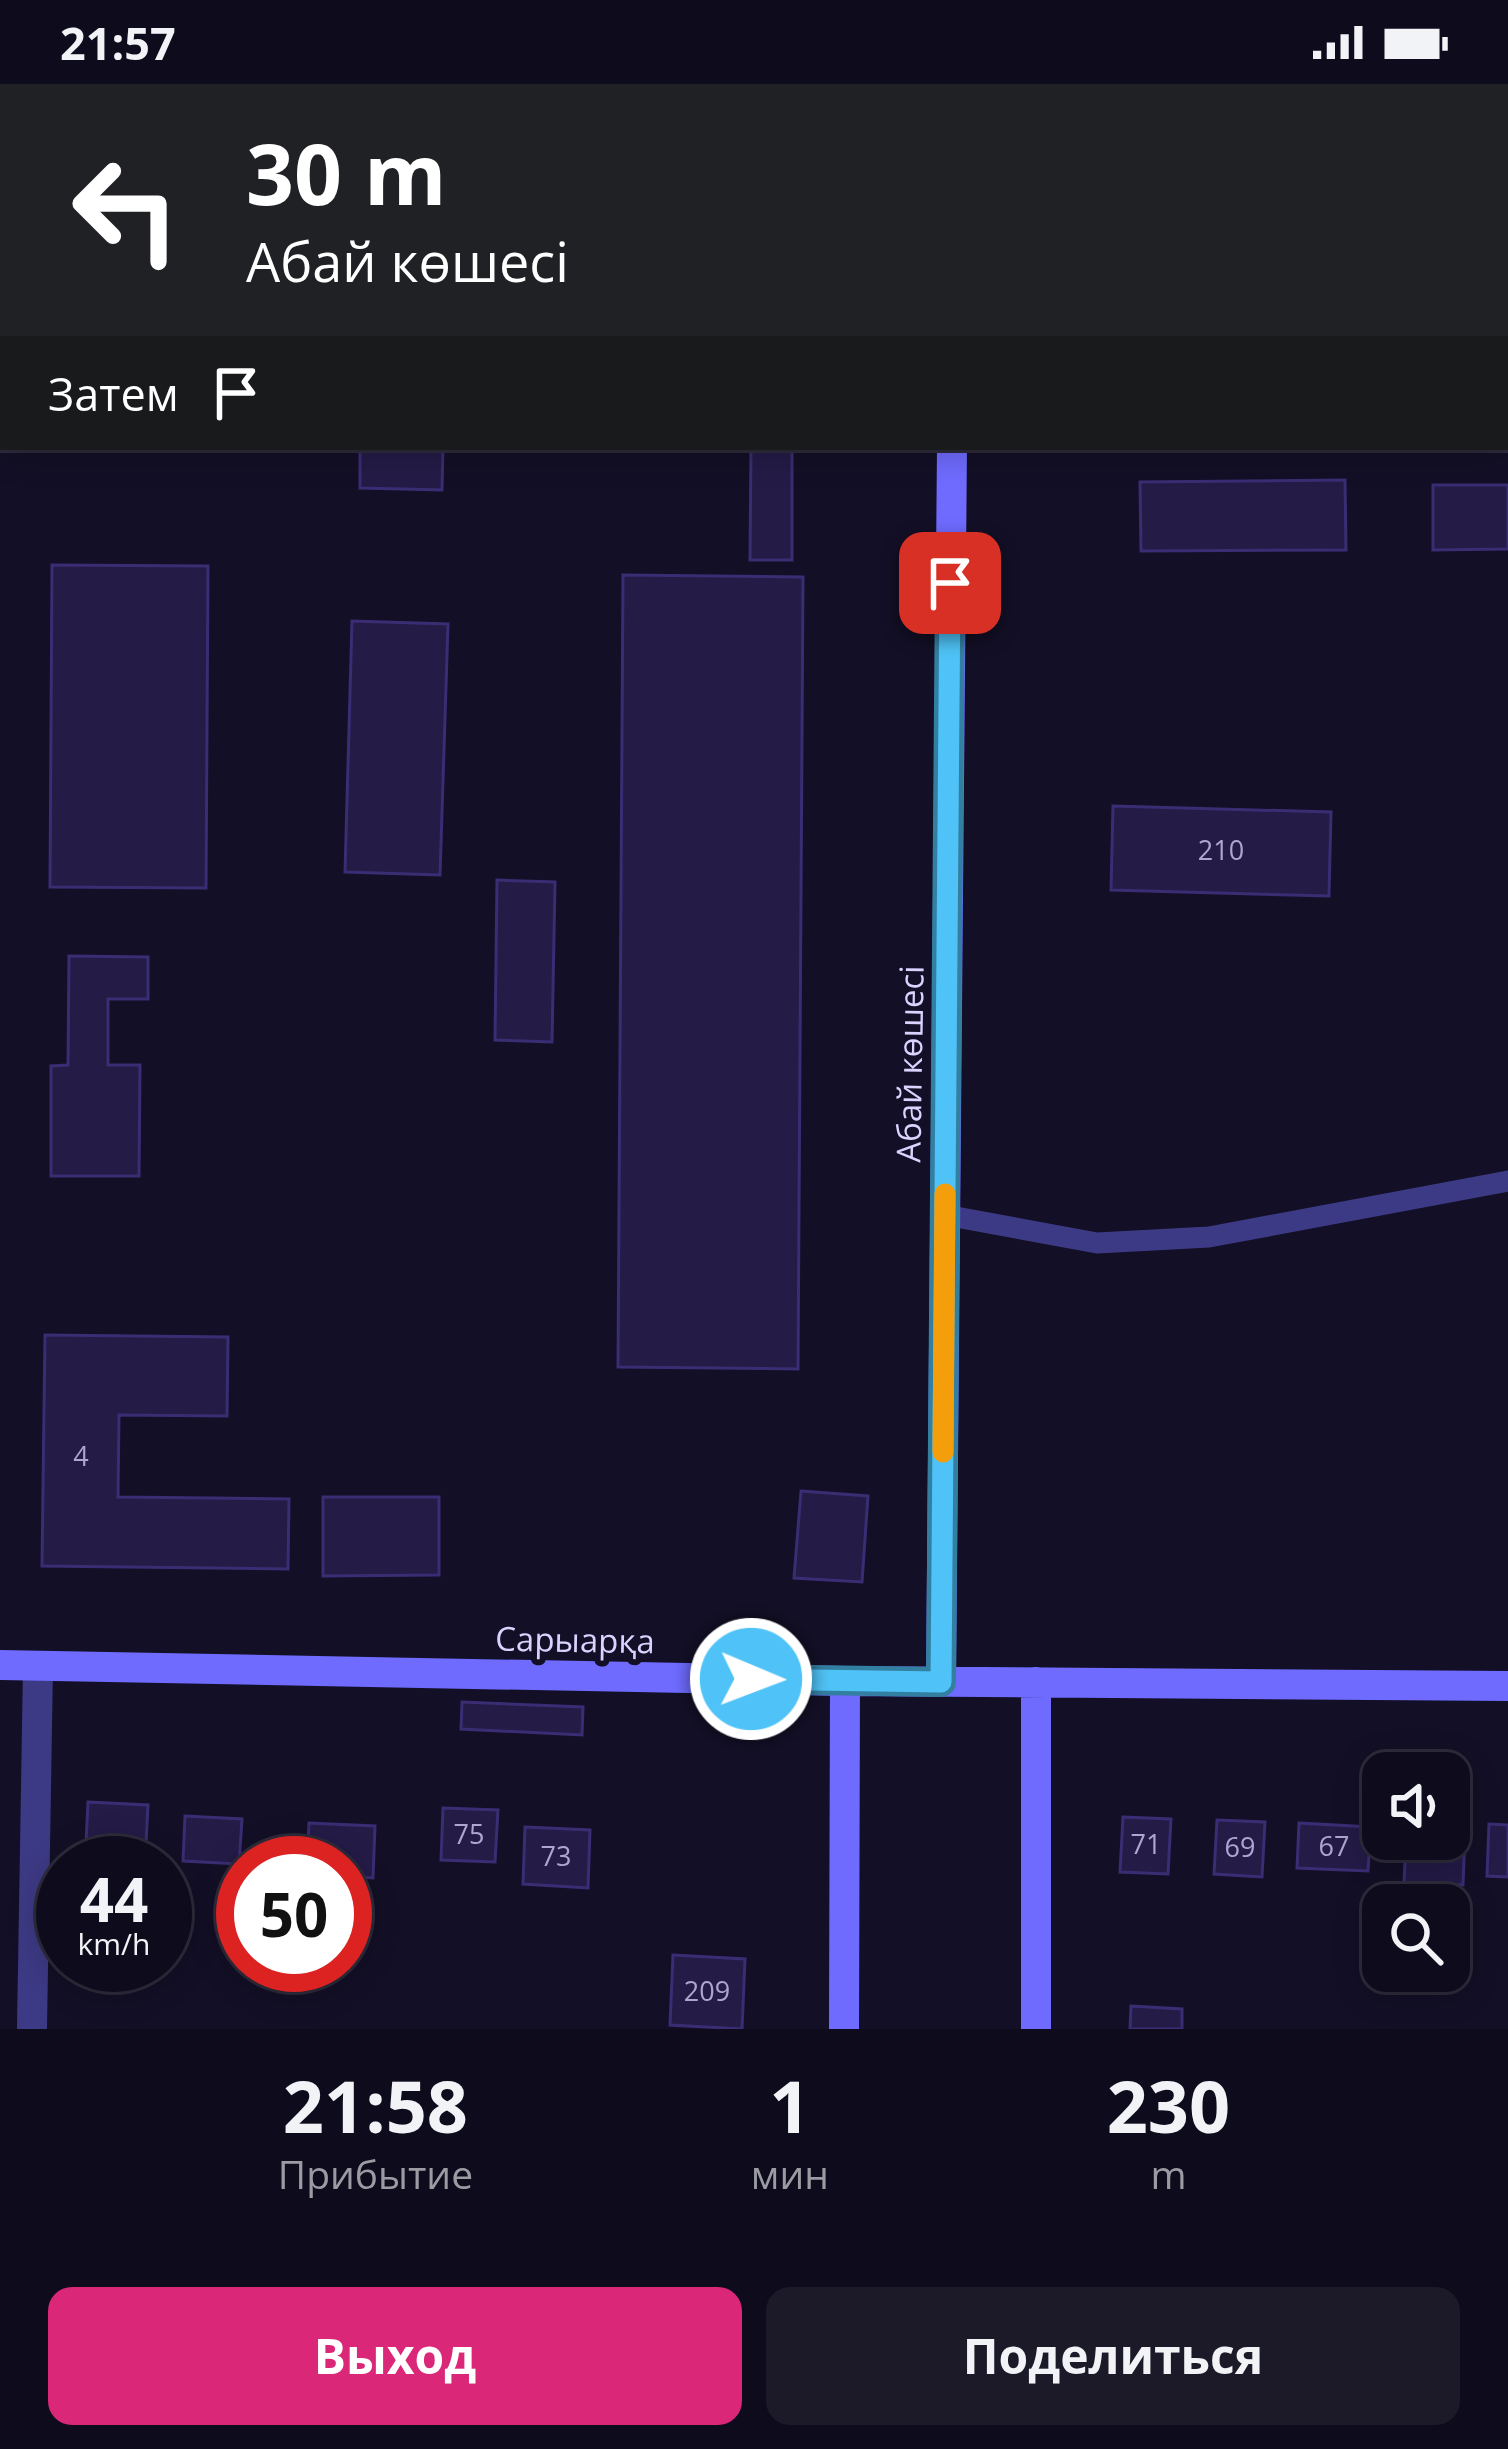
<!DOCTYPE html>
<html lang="ru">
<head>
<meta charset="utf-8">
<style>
	:root { --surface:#0e0b1c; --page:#1c1929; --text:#f1f3f6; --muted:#9b9ba3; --line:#2e2b3b; --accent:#db2777 }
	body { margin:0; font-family:"Open Sans",sans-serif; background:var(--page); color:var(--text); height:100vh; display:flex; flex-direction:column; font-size:45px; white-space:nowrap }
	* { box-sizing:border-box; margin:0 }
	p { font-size:39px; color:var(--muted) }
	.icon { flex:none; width:66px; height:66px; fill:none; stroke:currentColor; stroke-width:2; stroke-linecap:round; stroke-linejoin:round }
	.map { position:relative; height:1945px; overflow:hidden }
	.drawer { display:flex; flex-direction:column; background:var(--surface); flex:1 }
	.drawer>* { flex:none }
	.hud { position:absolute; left:0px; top:0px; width:1509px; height:366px; box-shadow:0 6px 30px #0003,0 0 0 3px var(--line); background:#202124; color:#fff; overflow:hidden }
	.tools { position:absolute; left:1362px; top:1668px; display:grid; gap:24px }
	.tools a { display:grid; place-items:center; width:108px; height:108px; border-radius:24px; background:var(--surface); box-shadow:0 6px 30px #0003,0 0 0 3px var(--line); font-size:60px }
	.speed { position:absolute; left:36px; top:1752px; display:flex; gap:24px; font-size:60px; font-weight:700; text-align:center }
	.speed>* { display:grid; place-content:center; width:156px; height:156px; border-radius:50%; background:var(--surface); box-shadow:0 6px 30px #0003,0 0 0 3px var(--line); line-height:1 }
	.speed small { font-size:30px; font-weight:400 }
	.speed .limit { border:18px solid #d22; background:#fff; color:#111 }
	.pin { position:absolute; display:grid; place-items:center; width:102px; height:102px; color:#fff; margin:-51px; border-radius:24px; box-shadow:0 6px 18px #0006 }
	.me { position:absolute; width:132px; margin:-66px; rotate:91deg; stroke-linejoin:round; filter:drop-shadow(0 0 9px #0008) }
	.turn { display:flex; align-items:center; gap:42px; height:252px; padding:0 48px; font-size:54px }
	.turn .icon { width:156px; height:156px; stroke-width:2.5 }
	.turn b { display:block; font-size:84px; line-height:102px }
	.then { display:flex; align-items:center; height:114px; padding:0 48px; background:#0003; gap:24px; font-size:45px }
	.eta { display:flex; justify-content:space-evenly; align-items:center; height:204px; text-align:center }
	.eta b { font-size:72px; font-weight:700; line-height:84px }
	.cta { display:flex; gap:24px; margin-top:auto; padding:24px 48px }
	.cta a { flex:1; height:138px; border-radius:24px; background:var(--accent); color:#fff; font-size:48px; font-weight:700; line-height:138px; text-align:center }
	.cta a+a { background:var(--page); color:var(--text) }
	.status { display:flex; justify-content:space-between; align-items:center; height:84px; padding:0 60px; background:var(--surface); direction:ltr }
	.status svg { height:33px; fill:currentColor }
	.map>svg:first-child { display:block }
	.building { fill:#241b47; stroke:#3b2d73; stroke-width:3 }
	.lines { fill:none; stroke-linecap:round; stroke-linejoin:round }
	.lane { stroke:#3d3a85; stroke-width:21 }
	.street { stroke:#3d3a85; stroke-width:30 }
	.secondary { stroke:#6f6bff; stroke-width:30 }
	.route-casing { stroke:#337fa1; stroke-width:30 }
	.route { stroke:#4fc3f7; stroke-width:21 }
	.slow { stroke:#f59e0b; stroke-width:21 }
	.labels { text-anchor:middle; stroke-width:12; stroke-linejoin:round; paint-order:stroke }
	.number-label { font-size:27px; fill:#aca6d1 }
	.street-label { font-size:33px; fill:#d9d4ff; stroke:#130f26 }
</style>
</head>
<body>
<div class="status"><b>21:57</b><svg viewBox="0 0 49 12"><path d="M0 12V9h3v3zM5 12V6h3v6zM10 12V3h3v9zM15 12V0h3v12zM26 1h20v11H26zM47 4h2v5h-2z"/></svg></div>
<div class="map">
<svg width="1508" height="1945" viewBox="0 0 1508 1945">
	<rect width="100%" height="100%" fill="#130f26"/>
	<path class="building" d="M 338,0 L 653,0 L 653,3 L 338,3 Z
		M 360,363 L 443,363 L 442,406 L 360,404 Z
		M 751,363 L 792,363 L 792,476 L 750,476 Z
		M 1345,396 L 1346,466 L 1141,467 L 1140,398 Z
		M 1433,401 L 1508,401 L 1508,465 L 1433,466 Z
		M 52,481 L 208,482 L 206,804 L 50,803 Z
		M 623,491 L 803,493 L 798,1285 L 618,1283 Z
		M 352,537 L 448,540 L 440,791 L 345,788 Z
		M 1113,722 L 1331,728 L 1329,812 L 1111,806 Z
		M 497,796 L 555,798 L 552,958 L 495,956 Z
		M 69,872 L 148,873 L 148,915 L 108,915 L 108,981 L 140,981 L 139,1092 L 51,1092 L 51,982 L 68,981 Z
		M 45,1251 L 228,1253 L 227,1332 L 119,1331 L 118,1413 L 289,1415 L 288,1485 L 42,1482 Z
		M 801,1407 L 868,1412 L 862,1498 L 794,1494 Z
		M 323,1413 L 439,1413 L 439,1491 L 323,1492 Z
		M 462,1618 L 583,1623 L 582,1651 L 461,1645 Z
		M 88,1718 L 148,1721 L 145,1779 L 85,1779 Z
		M 443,1724 L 498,1726 L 495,1778 L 441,1776 Z
		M 185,1732 L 242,1735 L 239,1780 L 183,1777 Z
		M 1123,1733 L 1171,1735 L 1168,1790 L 1120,1788 Z
		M 1217,1736 L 1265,1738 L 1262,1793 L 1214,1790 Z
		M 309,1739 L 375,1742 L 373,1794 L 345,1792 L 345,1779 L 307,1779 Z
		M 1299,1739 L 1371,1743 L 1368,1787 L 1297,1784 Z
		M 1489,1740 L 1508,1741 L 1508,1793 L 1487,1792 Z
		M 525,1743 L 590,1746 L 588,1804 L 523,1800 Z
		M 1449,1749 L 1465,1750 L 1463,1801 L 1404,1799 L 1406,1755 L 1449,1755 Z
		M 673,1871 L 745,1875 L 742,1945 L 670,1941 Z
		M 1131,1922 L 1182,1925 L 1182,1945 L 1130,1945 Z"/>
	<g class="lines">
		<path class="lane" d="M 1506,36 L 1508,36
			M 945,1131 L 1097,1159 L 1209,1153 L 1508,1097"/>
		<path class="street" d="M 32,1945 L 38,1582"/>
		<path class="secondary" d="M 955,3 L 955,0
			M 0,1581 L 845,1597 L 1508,1602
			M 941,1598 L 952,363
			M 844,1945 L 845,1597
			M 1036,1945 L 1036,1598"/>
	</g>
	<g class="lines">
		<g class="route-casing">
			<path id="route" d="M 751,1595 L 941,1598 L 950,499"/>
		</g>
		<use href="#route" class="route"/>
		<path class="slow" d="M 943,1368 L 945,1110"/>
	</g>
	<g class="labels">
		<g class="number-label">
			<text x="1221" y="776">210</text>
			<text x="81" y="1382">4</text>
			<text x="469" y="1760">75</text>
			<text x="1146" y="1770">71</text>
			<text x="1334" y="1772">67</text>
			<text x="1240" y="1773">69</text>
			<text x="556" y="1782">73</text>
			<text x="707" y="1917">209</text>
		</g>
		<g class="street-label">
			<text transform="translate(910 980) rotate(-89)" y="12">Абай көшесі</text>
			<text transform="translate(575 1556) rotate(1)" y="12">Сарыарқа</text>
		</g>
	</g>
</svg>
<div class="tools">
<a><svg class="icon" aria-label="sound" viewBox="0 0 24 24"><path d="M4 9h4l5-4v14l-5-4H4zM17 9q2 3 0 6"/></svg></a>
<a><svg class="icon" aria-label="search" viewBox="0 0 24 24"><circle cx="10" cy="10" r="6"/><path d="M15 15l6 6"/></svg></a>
</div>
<div class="speed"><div>44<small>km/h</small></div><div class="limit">50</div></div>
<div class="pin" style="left:950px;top:499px;background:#d93025"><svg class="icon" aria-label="arrive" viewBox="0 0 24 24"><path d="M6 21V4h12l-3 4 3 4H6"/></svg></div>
<svg class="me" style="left:751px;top:1595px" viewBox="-20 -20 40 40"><circle r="17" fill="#4fc3f7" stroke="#fff" stroke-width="3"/><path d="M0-11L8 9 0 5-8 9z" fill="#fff"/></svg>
<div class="hud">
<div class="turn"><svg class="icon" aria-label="left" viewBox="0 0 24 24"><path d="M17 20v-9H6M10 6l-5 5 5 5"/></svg><div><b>30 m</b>Абай көшесі</div></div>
<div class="then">Затем<svg class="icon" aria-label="arrive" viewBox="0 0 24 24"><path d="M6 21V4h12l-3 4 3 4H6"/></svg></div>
</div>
</div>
<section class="drawer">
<div class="eta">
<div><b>21:58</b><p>Прибытие</p></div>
<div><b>1</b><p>мин</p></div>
<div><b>230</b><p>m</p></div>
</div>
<div class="cta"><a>Выход</a><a>Поделиться</a></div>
</section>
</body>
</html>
